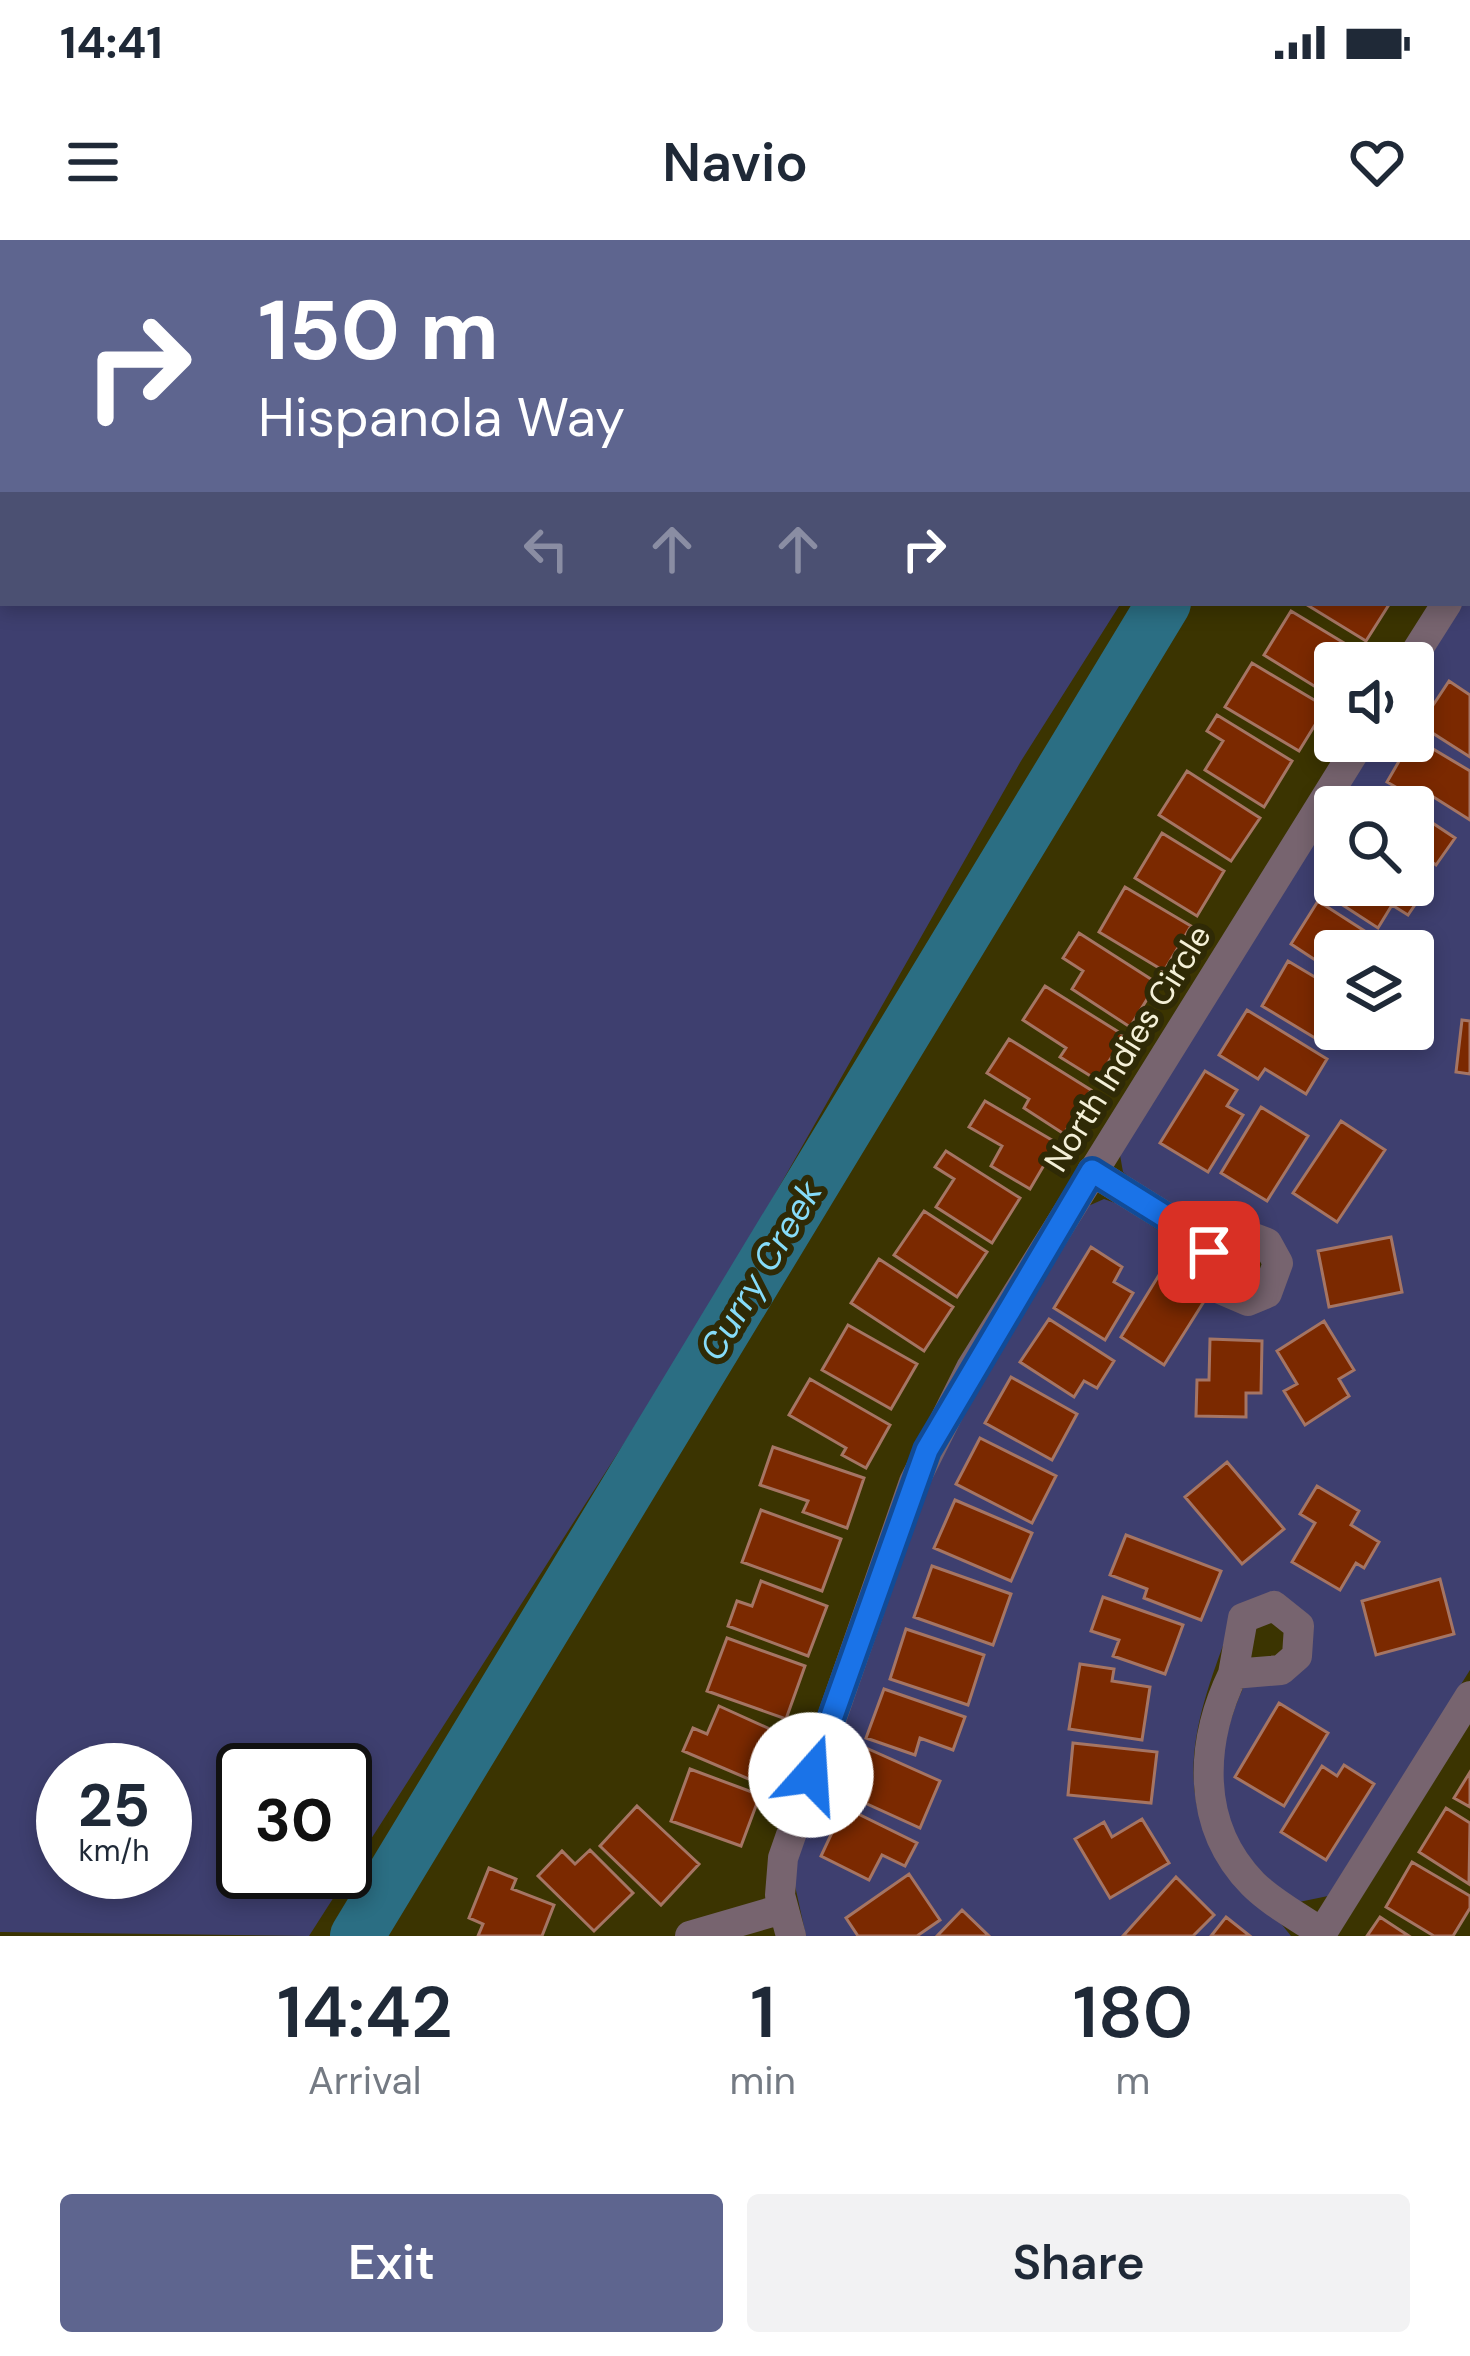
<!DOCTYPE html>
<html lang="en">
<head>
<meta charset="utf-8">
<style>
	:root { --surface:#fff; --page:#f2f2f3; --text:#1f2937; --muted:#747a83; --accent:#5e658f }
	body { margin:0; font-family:"DM Sans",sans-serif; background:var(--page); color:var(--text); height:100vh; display:flex; flex-direction:column; font-size:45px; white-space:nowrap }
	* { box-sizing:border-box; margin:0 }
	p { font-size:39px; color:var(--muted) }
	.icon { flex:none; width:66px; height:66px; fill:none; stroke:currentColor; stroke-width:2; stroke-linecap:round; stroke-linejoin:round }
	.map { position:relative; height:1696px; overflow:hidden }
	.sheet { display:flex; flex-direction:column; background:var(--surface); flex:1 }
	.sheet>* { flex:none }
	.guide { position:absolute; left:0px; top:0px; width:1470px; height:366px; box-shadow:0 6px 18px #0003; background:#5e658f; color:#fff; overflow:hidden }
	.buttons { position:absolute; left:1314px; top:402px; display:grid; gap:24px }
	.buttons a { display:grid; place-items:center; width:120px; height:120px; border-radius:12px; background:var(--surface); box-shadow:0 6px 18px #0003; font-size:60px }
	.speed { position:absolute; left:36px; top:1503px; display:flex; gap:24px; font-size:60px; font-weight:700; text-align:center }
	.speed>* { display:grid; place-content:center; width:156px; height:156px; border-radius:50%; background:var(--surface); box-shadow:0 6px 18px #0003; line-height:1 }
	.speed small { font-size:30px; font-weight:400 }
	.speed .limit { border:6px solid #111; border-radius:18px; background:#fff; color:#111 }
	.pin { position:absolute; display:grid; place-items:center; width:102px; height:102px; color:#fff; margin:-51px; border-radius:24px; box-shadow:0 6px 18px #0006 }
	.me { position:absolute; width:132px; margin:-66px; rotate:19deg; stroke-linejoin:round; filter:drop-shadow(0 0 9px #0008) }
	.turn { display:flex; align-items:center; gap:42px; height:252px; padding:0 60px; font-size:54px }
	.turn .icon { width:156px; height:156px; stroke-width:2.5 }
	.turn b { display:block; font-size:84px; line-height:102px }
	.lanes { display:flex; align-items:center; height:114px; padding:0 60px; background:#0003; justify-content:center; gap:60px; direction:ltr }
	.lanes .off { opacity:.35 }
	.eta { display:flex; justify-content:space-evenly; align-items:center; height:204px; text-align:center }
	.eta b { font-size:72px; font-weight:600; line-height:84px }
	.button { display:flex; gap:24px; margin-top:auto; padding:24px 60px }
	.button a { flex:1; height:138px; border-radius:12px; background:var(--accent); color:#fff; font-size:48px; font-weight:600; line-height:138px; text-align:center }
	.button a+a { background:var(--page); color:var(--text) }
	.status { display:flex; justify-content:space-between; align-items:center; height:84px; padding:0 60px; background:var(--surface); direction:ltr }
	.status svg { height:33px; fill:currentColor }
	header { display:flex; justify-content:space-between; align-items:center; height:156px; padding:0 60px; background:var(--surface); font-size:54px; font-weight:600 }
	.map>svg:first-child { display:block }
	.green { fill:#3e3f6f; fill-rule:evenodd }
	.lines { fill:none; stroke-linecap:round; stroke-linejoin:round }
	.river { stroke:#2b6e83; stroke-width:54 }
	.building { fill:#7b2900; stroke:#a57564; stroke-width:3 }
	.minor { stroke:#77646f; stroke-width:30 }
	.route-casing { stroke:#114b97; stroke-width:30 }
	.route { stroke:#1a73e8; stroke-width:21 }
	.labels { text-anchor:middle; stroke-width:12; stroke-linejoin:round; paint-order:stroke }
	.street-label { font-size:33px; fill:#f4f0d7; stroke:#2f2a06 }
	.water-label { font-size:36px; font-style:italic; fill:#86dcf9; stroke:#2f2a06 }
</style>
</head>
<body>
<div class="status"><b>14:41</b><svg viewBox="0 0 49 12"><path d="M0 12V9h3v3zM5 12V6h3v6zM10 12V3h3v9zM15 12V0h3v12zM26 1h20v11H26zM47 4h2v5h-2z"/></svg></div>
<header><svg class="icon" aria-label="menu" viewBox="0 0 24 24"><path d="M4 6h16M4 12h16M4 18h16"/></svg>Navio<svg class="icon" aria-label="heart" viewBox="0 0 24 24"><path d="M12 20l-8-8c-3-5 5-10 8-4 3-6 11-1 8 4z"/></svg></header>
<div class="map">
<svg width="1470" height="1696" viewBox="0 0 1470 1696">
	<rect width="100%" height="100%" fill="#3b3401"/>
	<path class="green" d="M 0,0 L 1381,0 L 3,3 L 3,363 L 1121,363 L 1021,521 L 708,1072 L 309,1696 L 0,1692 ZM 63,1530 L 165,1530 L 165,1632 L 63,1632 ZM 345,1530 L 345,1632 L 243,1632 L 243,1530 Z
		M 1470,350 L 1470,1430 L 1328,1656 L 1299,1662 C 1215,1609 1205,1528 1245,1444 L 1285,1439 L 1290,1361 L 1228,1392 C 1205,1455 1180,1519 1202,1585 L 1291,1696 L 806,1696 L 792,1632 L 916,1267 L 974,1150 L 1086,967 L 1104,959 L 1118,964 L 1193,1013 L 1228,1066 L 1289,1021 L 1215,990 L 1133,940 L 1123,932 L 1120,915 L 1376,501 L 1413,501 L 1413,441 L 1462,363 L 1467,363 ZM 1335,567 L 1413,567 L 1413,645 L 1335,645 ZM 1335,711 L 1413,711 L 1413,789 L 1335,789 Z"/>
	<g class="lines">
		<path class="river" d="M 1467,4 L 1470,2
			M 357,1696 L 1164,363"/>
	</g>
	<path class="building" d="M 1304,363 L 1390,363 L 1366,401 Z
		M 1291,371 L 1359,412 L 1352,423 L 1335,423 L 1332,457 L 1264,415 Z
		M 1252,423 L 1326,467 L 1299,511 L 1225,467 Z
		M 1449,441 L 1470,455 L 1470,517 L 1420,485 Z
		M 1217,475 L 1292,521 L 1264,567 L 1205,530 L 1223,501 L 1207,491 Z
		M 1413,497 L 1470,531 L 1470,580 L 1432,556 L 1427,565 L 1387,542 Z
		M 1187,531 L 1260,578 L 1231,621 L 1159,575 Z
		M 1384,550 L 1409,567 L 1372,567 Z
		M 1413,570 L 1455,598 L 1436,625 L 1425,617 L 1413,634 Z
		M 1162,593 L 1224,631 L 1197,676 L 1135,638 Z
		M 1335,623 L 1335,645 L 1411,645 L 1423,653 L 1408,675 L 1392,665 L 1378,688 L 1318,649 Z
		M 1125,647 L 1191,686 L 1164,731 L 1099,692 Z
		M 1318,661 L 1391,708 L 1389,711 L 1335,711 L 1335,733 L 1291,704 Z
		M 1079,693 L 1157,743 L 1130,787 L 1072,749 L 1083,731 L 1063,718 Z
		M 1288,721 L 1335,749 L 1335,790 L 1324,783 L 1315,798 L 1262,766 Z
		M 1045,746 L 1125,796 L 1097,840 L 1060,817 L 1066,808 L 1023,780 Z
		M 1247,770 L 1327,819 L 1306,854 L 1265,829 L 1258,839 L 1219,815 Z
		M 1462,780 L 1470,781 L 1470,834 L 1456,832 Z
		M 1009,799 L 1091,850 L 1064,894 L 1024,868 L 1029,859 L 987,833 Z
		M 1205,831 L 1237,850 L 1227,866 L 1243,875 L 1208,932 L 1160,903 Z
		M 985,861 L 1057,903 L 1030,949 L 991,926 L 1002,906 L 969,887 Z
		M 1261,867 L 1308,896 L 1267,961 L 1221,933 Z
		M 1341,881 L 1385,910 L 1337,982 L 1293,953 Z
		M 946,911 L 1020,958 L 992,1003 L 936,967 L 954,939 L 935,927 Z
		M 924,971 L 987,1012 L 957,1057 L 894,1015 Z
		M 1391,997 L 1402,1052 L 1329,1067 L 1318,1011 Z
		M 1091,1007 L 1122,1027 L 1114,1042 L 1133,1053 L 1105,1100 L 1054,1068 Z
		M 879,1019 L 953,1067 L 924,1111 L 851,1063 Z
		M 1159,1035 L 1203,1063 L 1164,1125 L 1121,1097 Z
		M 1049,1079 L 1114,1121 L 1097,1148 L 1084,1141 L 1074,1157 L 1020,1122 Z
		M 1324,1081 L 1354,1130 L 1339,1139 L 1349,1156 L 1305,1185 L 1284,1151 L 1297,1144 L 1277,1111 Z
		M 848,1085 L 917,1124 L 891,1169 L 822,1130 Z
		M 1210,1099 L 1262,1101 L 1261,1153 L 1246,1153 L 1246,1177 L 1196,1176 L 1197,1140 L 1209,1140 Z
		M 1011,1137 L 1077,1174 L 1052,1220 L 985,1183 Z
		M 810,1139 L 890,1185 L 866,1228 L 842,1215 L 846,1208 L 789,1175 Z
		M 980,1198 L 1056,1236 L 1032,1283 L 956,1244 Z
		M 773,1207 L 864,1238 L 847,1288 L 803,1272 L 808,1261 L 760,1245 Z
		M 1227,1222 L 1284,1289 L 1242,1324 L 1185,1257 Z
		M 1317,1246 L 1359,1271 L 1351,1285 L 1379,1302 L 1364,1328 L 1356,1323 L 1340,1350 L 1292,1322 L 1315,1283 L 1300,1274 Z
		M 955,1260 L 1032,1293 L 1011,1341 L 934,1308 Z
		M 761,1270 L 841,1299 L 822,1351 L 742,1322 Z
		M 1126,1295 L 1221,1331 L 1201,1380 L 1144,1358 L 1147,1349 L 1110,1335 Z
		M 932,1326 L 1011,1354 L 993,1405 L 914,1377 Z
		M 1440,1339 L 1454,1394 L 1376,1415 L 1362,1361 Z
		M 761,1341 L 827,1366 L 808,1416 L 728,1386 L 737,1361 L 752,1366 Z
		M 1103,1357 L 1183,1385 L 1165,1434 L 1113,1416 L 1119,1400 L 1091,1391 Z
		M 906,1389 L 984,1415 L 968,1465 L 890,1439 Z
		M 727,1398 L 805,1426 L 786,1479 L 707,1451 Z
		M 1080,1424 L 1114,1429 L 1112,1441 L 1150,1447 L 1142,1500 L 1069,1489 Z
		M 884,1449 L 965,1477 L 953,1510 L 920,1498 L 915,1515 L 866,1498 Z
		M 1279,1463 L 1328,1493 L 1284,1566 L 1235,1537 Z
		M 719,1466 L 772,1490 L 751,1540 L 683,1511 L 693,1488 L 707,1494 Z
		M 1073,1503 L 1157,1512 L 1151,1563 L 1068,1555 Z
		M 864,1507 L 940,1541 L 920,1588 L 843,1553 Z
		M 1344,1525 L 1374,1544 L 1326,1620 L 1281,1592 L 1322,1526 L 1337,1536 Z
		M 690,1529 L 760,1555 L 741,1606 L 671,1581 Z
		M 1470,1532 L 1470,1567 L 1454,1558 Z
		M 637,1566 L 699,1624 L 661,1665 L 600,1606 Z
		M 844,1567 L 917,1603 L 905,1626 L 882,1615 L 869,1640 L 821,1616 Z
		M 1446,1568 L 1470,1583 L 1469,1644 L 1419,1612 Z
		M 1142,1579 L 1169,1623 L 1110,1658 L 1075,1599 L 1104,1582 L 1112,1597 Z
		M 590,1610 L 633,1653 L 594,1691 L 538,1636 L 562,1611 L 575,1624 Z
		M 1412,1622 L 1470,1656 L 1470,1668 L 1453,1696 L 1434,1696 L 1386,1667 Z
		M 489,1628 L 516,1639 L 512,1649 L 554,1665 L 542,1696 L 478,1696 L 483,1684 L 469,1678 Z
		M 909,1634 L 940,1680 L 917,1696 L 858,1696 L 846,1678 Z
		M 1176,1637 L 1214,1675 L 1193,1696 L 1123,1696 Z
		M 962,1670 L 989,1696 L 937,1696 Z
		M 1226,1677 L 1250,1696 L 1211,1696 Z
		M 1380,1677 L 1409,1696 L 1367,1696 Z"/>
	<g class="lines">
		<path class="minor" d="M 1467,331 L 1470,326
			M 1409,423 L 1447,363
			M 1092,931 L 1201,999
			M 1246,995 L 1267,1003 L 1278,1023 L 1267,1053 L 1248,1061 L 1220,1049 L 1201,999 Z
			M 1274,1366 L 1299,1386 L 1297,1416 L 1281,1430 L 1233,1434 L 1243,1378 Z
			M 1233,1434 C 1200,1502 1195,1585 1253,1644 C 1272,1663 1299,1677 1322,1693
			M 690,1696 L 782,1669
			M 791,1696 L 780,1655 L 783,1618 L 914,1242 L 971,1128 L 1361,501
			M 1320,1696 L 1470,1456"/>
	</g>
	<g class="lines">
		<g class="route-casing">
			<path id="route" d="M 811,1535 L 927,1210 L 1092,931 L 1201,999 L 1209,1012"/>
		</g>
		<use href="#route" class="route"/>
	</g>
	<g class="labels">
		<g class="street-label">
			<text transform="translate(1127 808) rotate(-58)" y="12">North Indies Circle</text>
		</g>
		<g class="water-label">
			<text transform="translate(760 1030) rotate(-59)" y="13">Curry Creek</text>
		</g>
	</g>
</svg>
<div class="buttons">
<a><svg class="icon" aria-label="sound" viewBox="0 0 24 24"><path d="M4 9h4l5-4v14l-5-4H4zM17 9q2 3 0 6"/></svg></a>
<a><svg class="icon" aria-label="search" viewBox="0 0 24 24"><circle cx="10" cy="10" r="6"/><path d="M15 15l6 6"/></svg></a>
<a><svg class="icon" aria-label="layers" viewBox="0 0 24 24"><path d="M12 4l9 5-9 5-9-5zM3 14l9 5 9-5"/></svg></a>
</div>
<div class="speed"><div>25<small>km/h</small></div><div class="limit">30</div></div>
<div class="pin" style="left:1209px;top:1012px;background:#d93025"><svg class="icon" aria-label="arrive" viewBox="0 0 24 24"><path d="M6 21V4h12l-3 4 3 4H6"/></svg></div>
<svg class="me" style="left:811px;top:1535px" viewBox="-20 -20 40 40"><circle r="19" fill="#fff"/><path d="M0-13L10 11 0 6-10 11z" fill="#1a73e8"/></svg>
<div class="guide">
<div class="turn"><svg class="icon" aria-label="right" viewBox="0 0 24 24"><path d="M7 20v-9h11M14 6l5 5-5 5"/></svg><div><b>150 m</b>Hispanola Way</div></div>
<div class="lanes"><svg class="icon off" aria-label="left" viewBox="0 0 24 24"><path d="M17 20v-9H6M10 6l-5 5 5 5"/></svg><svg class="icon off" aria-label="ahead" viewBox="0 0 24 24"><path d="M12 20V5M6 11l6-6 6 6"/></svg><svg class="icon off" aria-label="ahead" viewBox="0 0 24 24"><path d="M12 20V5M6 11l6-6 6 6"/></svg><svg class="icon" aria-label="right" viewBox="0 0 24 24"><path d="M7 20v-9h11M14 6l5 5-5 5"/></svg></div>
</div>
</div>
<section class="sheet">
<div class="eta">
<div><b>14:42</b><p>Arrival</p></div>
<div><b>1</b><p>min</p></div>
<div><b>180</b><p>m</p></div>
</div>
<div class="button"><a>Exit</a><a>Share</a></div>
</section>
</body>
</html>
